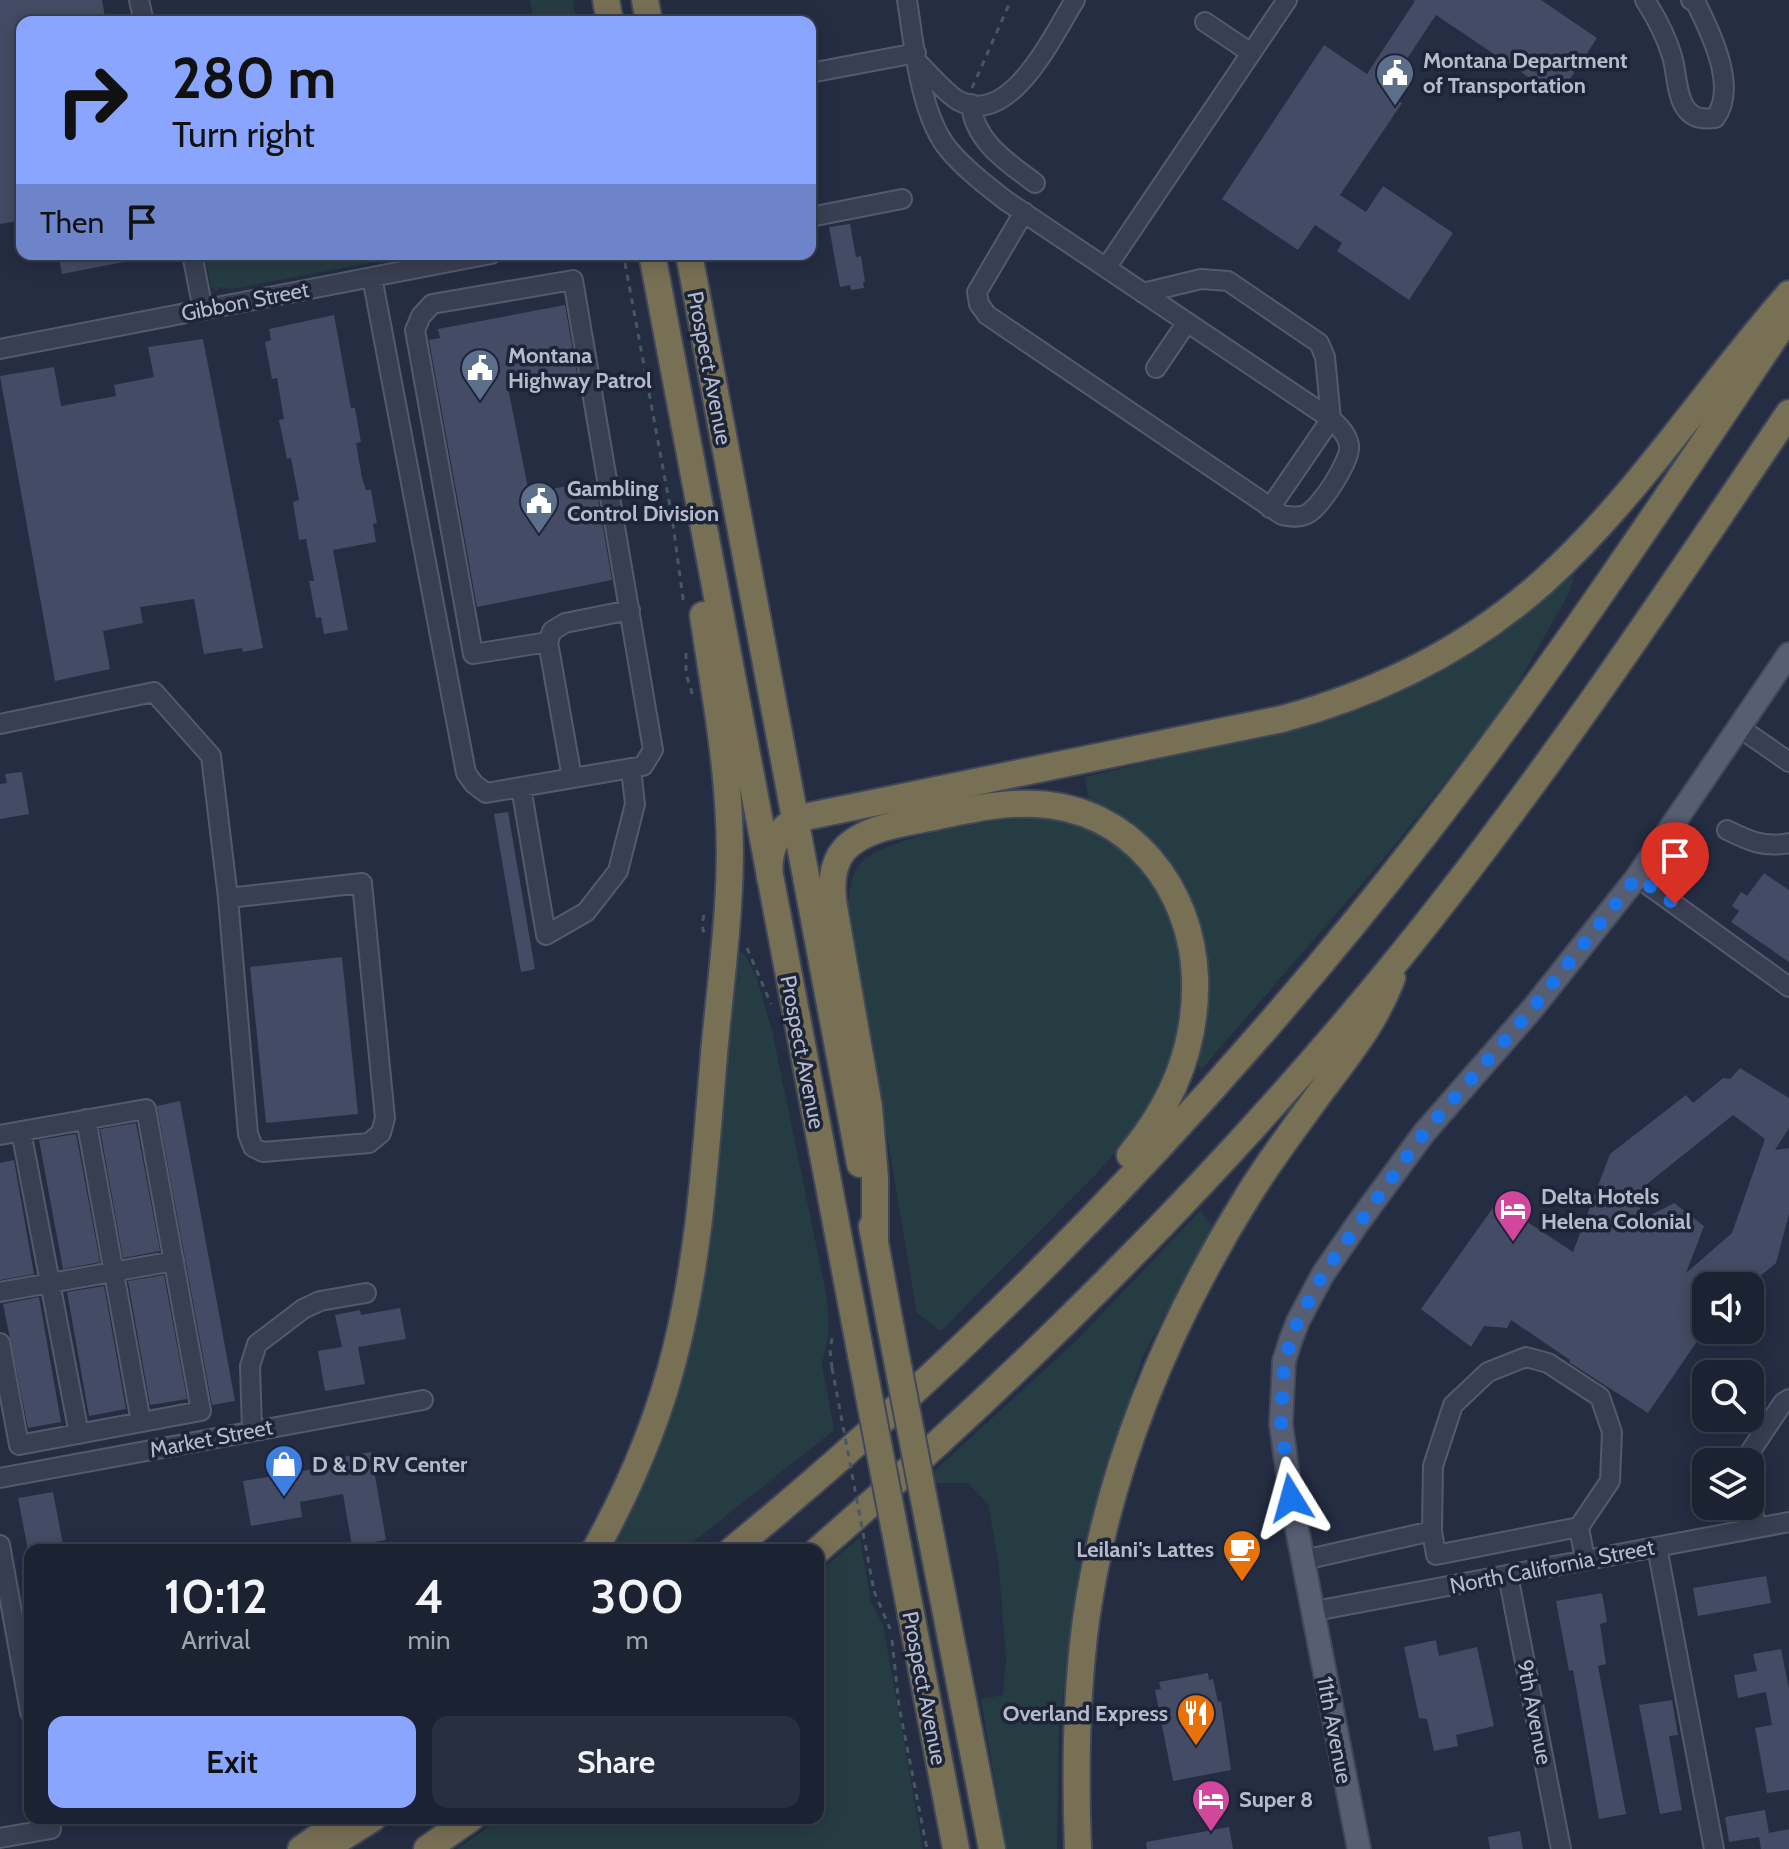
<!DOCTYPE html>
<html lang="en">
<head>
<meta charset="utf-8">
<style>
	:root { --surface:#1b2232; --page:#282f3e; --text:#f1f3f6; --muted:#a0a4ac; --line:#393f4d; --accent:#89a5fe }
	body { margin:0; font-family:Cabin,sans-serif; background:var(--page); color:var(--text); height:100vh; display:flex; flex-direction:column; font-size:30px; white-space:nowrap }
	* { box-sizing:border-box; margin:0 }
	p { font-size:26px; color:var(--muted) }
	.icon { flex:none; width:44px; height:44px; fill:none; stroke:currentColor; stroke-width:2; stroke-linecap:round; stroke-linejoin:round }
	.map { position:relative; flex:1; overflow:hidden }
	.sheet { position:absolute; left:24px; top:1544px; width:800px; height:280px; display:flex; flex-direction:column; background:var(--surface); border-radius:16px; box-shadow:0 4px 20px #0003,0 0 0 2px var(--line) }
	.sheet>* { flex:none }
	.banner { position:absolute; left:16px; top:16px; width:800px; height:244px; border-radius:16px; box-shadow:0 4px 20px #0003,0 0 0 2px var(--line); background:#89a5fe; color:#111; overflow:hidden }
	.tools { position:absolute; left:1692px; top:1272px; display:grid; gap:16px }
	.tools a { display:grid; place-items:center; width:72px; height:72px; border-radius:16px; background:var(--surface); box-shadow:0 4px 20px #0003,0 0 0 2px var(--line); font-size:40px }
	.pin { position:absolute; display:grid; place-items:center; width:68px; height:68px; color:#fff; margin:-82px -34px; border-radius:50% 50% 50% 0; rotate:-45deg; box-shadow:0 0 8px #0007 }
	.pin .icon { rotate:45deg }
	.me { position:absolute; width:88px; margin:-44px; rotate:352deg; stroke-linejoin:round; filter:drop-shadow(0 0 6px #0008) }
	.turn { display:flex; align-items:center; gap:28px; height:168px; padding:0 24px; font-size:36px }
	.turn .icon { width:104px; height:104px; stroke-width:2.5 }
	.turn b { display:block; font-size:56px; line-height:68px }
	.then { display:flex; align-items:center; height:76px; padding:0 24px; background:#0003; gap:16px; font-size:30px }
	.eta { display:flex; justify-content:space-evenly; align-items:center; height:136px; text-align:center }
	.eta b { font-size:48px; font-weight:600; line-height:56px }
	.button { display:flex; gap:16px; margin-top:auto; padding:16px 24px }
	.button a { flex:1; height:92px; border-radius:16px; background:var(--accent); color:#111; font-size:32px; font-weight:600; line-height:92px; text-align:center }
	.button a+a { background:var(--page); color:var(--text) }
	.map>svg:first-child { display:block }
	.green { fill:#263c43 }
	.building { fill:#434c64; fill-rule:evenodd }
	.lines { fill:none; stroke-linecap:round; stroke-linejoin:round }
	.minor-casing { stroke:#545a6c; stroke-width:22 }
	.major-casing { stroke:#42485b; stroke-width:26 }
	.highway-casing { stroke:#404759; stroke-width:30 }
	.path { stroke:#455960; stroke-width:3; stroke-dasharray:6 6; stroke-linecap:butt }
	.minor { stroke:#393f52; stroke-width:18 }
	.major { stroke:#575e72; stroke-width:22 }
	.highway { stroke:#787055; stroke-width:26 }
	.highway-bridge-casing { stroke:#404759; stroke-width:30; stroke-linecap:butt }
	.path-bridge { stroke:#455960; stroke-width:3; stroke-dasharray:6 6; stroke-linecap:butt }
	.highway-bridge { stroke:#787055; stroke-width:26 }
	.route { stroke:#1a73e8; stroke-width:14; stroke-dasharray:0 25.2 }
	.labels { text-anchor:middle; stroke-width:7; stroke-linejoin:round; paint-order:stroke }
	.poi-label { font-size:22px; font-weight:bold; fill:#b6bbcc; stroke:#1d2437; text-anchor:start }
	.street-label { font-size:22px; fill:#b6bbcc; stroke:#1d2437 }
</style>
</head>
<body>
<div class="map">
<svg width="1789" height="1849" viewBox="0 0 1789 1849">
	<rect width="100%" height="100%" fill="#242d42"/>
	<path class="green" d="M 530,0 L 574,0 L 573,6 L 578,22 L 534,22 Z
		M 204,254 L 219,254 L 226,261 L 231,261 L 269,254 L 418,254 L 232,289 L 219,287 L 217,291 L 211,286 Z
		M 1574,575 L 1570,591 L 1503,710 L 1385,857 L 1202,1069 L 1195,1063 L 1205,1018 L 1200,934 L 1090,806 L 1085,777 L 1315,723 L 1403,686 L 1542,600 Z
		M 1034,817 L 1065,819 L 1107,838 L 1144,864 L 1179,935 L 1183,994 L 1177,1051 L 1143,1122 L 1096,1174 L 941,1331 L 917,1313 L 848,906 C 850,890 850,873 863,861 C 891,835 995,820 1034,817 Z
		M 734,950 L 745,954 L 756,976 L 772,1030 L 827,1298 L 829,1333 L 822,1364 L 834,1430 L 683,1550 L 610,1550 L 646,1471 L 697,1322 L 713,1217 Z
		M 1200,1211 L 1213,1227 L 1142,1358 L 1082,1550 L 1059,1724 L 1057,1849 L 1006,1849 L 981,1699 L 1003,1695 L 1006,1657 L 998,1559 L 988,1504 L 968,1483 L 935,1483 L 933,1472 L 1076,1341 Z
		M 860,1538 L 871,1602 L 883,1625 L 923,1849 L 457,1849 L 501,1818 L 818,1818 L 818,1572 Z"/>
	<path class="building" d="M 0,0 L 102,0 L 106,22 L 22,22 L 22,220 L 0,224 Z
		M 1413,0 L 1541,0 L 1597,38 L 1558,97 L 1436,15 L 1385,92 L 1402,103 L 1340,195 L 1366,212 L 1383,186 L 1453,233 L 1409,300 L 1337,251 L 1342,243 L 1315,225 L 1298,250 L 1222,199 L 1324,45 L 1367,74 L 1415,1 Z
		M 850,224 L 856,257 L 861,256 L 865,282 L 863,282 L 864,288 L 851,290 L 850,285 L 840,287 L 829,227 Z
		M 58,254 L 129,254 L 129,261 L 62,274 Z
		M 565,305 L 577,374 L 508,388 L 529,493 L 595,481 L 612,580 L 477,607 L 429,340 L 440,338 L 438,329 Z
		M 334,315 L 351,408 L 355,408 L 361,442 L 356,443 L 362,478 L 366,490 L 371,490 L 377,523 L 373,524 L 376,542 L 333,550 L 348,630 L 324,634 L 321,617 L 316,618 L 309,581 L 314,581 L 306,539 L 299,540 L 293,502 L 299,500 L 297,489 L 291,458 L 287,459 L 279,420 L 284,419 L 277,378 L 272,379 L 265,342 L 271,340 L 269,329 Z
		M 203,339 L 263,648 L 243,652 L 242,648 L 204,654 L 194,599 L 140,607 L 143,623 L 103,631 L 110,669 L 55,681 L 0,376 L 54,367 L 61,406 L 116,396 L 114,385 L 154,377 L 148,347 Z
		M 22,772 L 29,814 L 0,819 L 0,784 L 7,783 L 5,774 Z
		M 508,812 L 535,969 L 521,972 L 494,814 Z
		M 1764,873 L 1789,890 L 1789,962 L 1731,922 L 1739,911 L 1732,906 L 1741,892 L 1747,896 Z
		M 342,957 L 358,1114 L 266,1123 L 250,967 Z
		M 1740,1068 L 1789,1098 L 1789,1128 L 1775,1150 L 1789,1148 L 1789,1214 L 1776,1263 L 1748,1286 L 1706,1286 L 1706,1321 L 1691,1333 L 1698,1340 L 1648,1413 L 1569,1362 L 1570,1360 L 1511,1320 L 1507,1328 L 1484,1326 L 1471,1347 L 1421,1309 L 1497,1202 L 1573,1252 L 1610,1154 L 1686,1095 L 1693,1103 L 1723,1078 L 1730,1079 ZM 1733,1115 L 1765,1139 L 1732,1233 L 1686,1273 L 1704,1226 L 1674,1203 L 1636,1223 L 1647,1184 Z
		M 180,1101 L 235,1401 L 212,1405 L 157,1106 Z
		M 136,1123 L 160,1251 L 123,1258 L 100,1129 Z
		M 76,1134 L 100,1262 L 63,1269 L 39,1140 Z
		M 14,1160 L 34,1274 L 0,1280 L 0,1163 Z
		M 164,1275 L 187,1399 L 150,1405 L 128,1281 Z
		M 104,1286 L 126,1409 L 89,1416 L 67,1292 Z
		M 39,1297 L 61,1422 L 28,1428 L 3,1304 Z
		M 400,1308 L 406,1339 L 358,1347 L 365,1384 L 325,1391 L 318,1351 L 342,1347 L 335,1315 L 360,1310 L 361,1315 Z
		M 371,1452 L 386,1540 L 352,1546 L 343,1494 L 300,1502 L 302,1517 L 251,1526 L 243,1481 L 338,1465 L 337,1458 Z
		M 53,1492 L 64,1550 L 28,1550 L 18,1498 Z
		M 1766,1576 L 1771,1603 L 1698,1616 L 1693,1588 Z
		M 1602,1593 L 1607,1622 L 1600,1624 L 1606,1664 L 1598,1666 L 1626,1814 L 1599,1819 L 1573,1670 L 1569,1671 L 1556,1601 Z
		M 1436,1640 L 1439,1656 L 1477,1647 L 1494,1726 L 1456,1735 L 1458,1746 L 1434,1751 L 1427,1719 L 1419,1718 L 1404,1647 Z
		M 1781,1649 L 1789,1689 L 1789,1790 L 1767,1793 L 1755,1728 L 1772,1725 L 1766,1692 L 1738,1698 L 1734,1675 L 1757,1671 L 1753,1654 Z
		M 1208,1673 L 1209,1680 L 1213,1679 L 1218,1702 L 1221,1701 L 1231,1770 L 1173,1781 L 1155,1690 L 1161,1689 L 1159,1682 Z
		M 1672,1700 L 1678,1735 L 1669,1736 L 1682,1810 L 1660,1814 L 1639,1705 Z
		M 1765,1810 L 1769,1833 L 1789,1829 L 1789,1849 L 1761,1849 L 1759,1837 L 1729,1842 L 1725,1817 Z
		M 1229,1827 L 1233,1849 L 1147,1849 L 1146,1842 Z
		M 1520,1831 L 1523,1849 L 1490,1849 L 1488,1837 Z"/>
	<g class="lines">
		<g class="minor-casing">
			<path id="minor" d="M 139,0 L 144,22
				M 907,0 C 914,44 920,116 949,150 C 965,169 986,185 1005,200 L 1331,419 C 1339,426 1347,434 1349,445 C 1352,459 1320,508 1307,514 C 1299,518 1291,517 1282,515 L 987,315 L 979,304 L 977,292 L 1024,212
				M 1645,0 C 1656,17 1666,36 1672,56 C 1677,72 1676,97 1687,110 C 1694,119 1704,119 1715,118 C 1738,88 1711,33 1696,3 L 1691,0
				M 1205,22 L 1251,53
				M 918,63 C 929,73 946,94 959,101 C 1011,128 1054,33 1075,0
				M 810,73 L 916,53
				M 971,104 C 974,141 1007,162 1035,183
				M 810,217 L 902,199
				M 192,254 L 203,310
				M 1106,268 L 1287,0
				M 372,277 L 466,773 L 474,784 L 486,793 L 643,766 L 653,750 L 573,280 L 432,304 L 421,316 L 415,330 L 473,654 L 548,642
				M 1143,293 L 1201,279 L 1228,281 L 1319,343 L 1325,357 L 1331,419 L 1270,508
				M 0,349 L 491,254
				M 1156,368 L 1187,322
				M 0,724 L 154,692 L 211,756 L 228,898 L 362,883 L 385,1118 L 381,1133 L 369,1143 L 263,1152 L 253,1147 L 248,1134 L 228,898
				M 1740,728 L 1789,762
				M 572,778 L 548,642 L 552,631 L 565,623 L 630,610
				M 521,787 L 546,935 L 586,912 L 618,871 L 635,804 L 631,769
				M 1727,830 C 1749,841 1764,848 1789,843
				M 1637,877 L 1789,987
				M 86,1119 L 141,1422
				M 21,1131 L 79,1434
				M 0,1135 L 146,1109 L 201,1411 L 19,1445 L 0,1343
				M 0,1292 L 174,1261
				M 252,1430 L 250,1366 L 257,1344 L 303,1309 L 320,1301 L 366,1293
				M 1749,1462 L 1750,1452 L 1783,1403 L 1789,1399
				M 0,1478 L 423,1400
				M 1750,1490 L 1756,1528
				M 1432,1531 L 1436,1555 L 1579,1527
				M 0,1545 L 30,1712
				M 1657,1547 L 1714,1849
				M 1304,1560 L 1432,1531 L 1433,1466 L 1453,1405 L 1488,1372 L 1526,1357 L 1548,1363 L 1600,1397 L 1612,1432 L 1610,1481 L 1579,1527 L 1585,1560
				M 1508,1575 L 1561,1849
				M 1315,1611 L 1789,1522
				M 0,1838 L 51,1829 L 49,1818"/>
		</g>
		<g class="major-casing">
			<path id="major" d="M 1359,1849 L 1291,1498 L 1281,1424 L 1284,1361 L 1290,1342 L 1298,1321 L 1323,1274 L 1358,1223 L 1424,1133 L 1533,1008 L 1637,877 L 1789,654"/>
		</g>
		<g class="highway-casing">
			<path id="highway" d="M 606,0 L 610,22
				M 645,0 L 649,22
				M 652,254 L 861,1355
				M 689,254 L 860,1164
				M 770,878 C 767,853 776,828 800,818 L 1282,719 C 1379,693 1468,649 1544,581 C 1637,497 1706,388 1789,294
				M 872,1226 L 891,1329
				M 875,1241 L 875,1178 L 869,1107 L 834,907 C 831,889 831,865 844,850 C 864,827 906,823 934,817 C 968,810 1002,802 1036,804 C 1130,808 1192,888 1195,978 C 1197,1046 1173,1103 1130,1155
				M 931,1536 L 992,1849
				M 595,1550 C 630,1487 659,1419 676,1349 C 701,1249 706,1145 715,1043 C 722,969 733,894 729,819 C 726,751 713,683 703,615
				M 732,1550 C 989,1339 1222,1095 1426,833 C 1555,667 1672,490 1789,316
				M 818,1550 C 1029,1367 1227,1170 1403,953 C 1542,781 1665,597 1789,413
				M 901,1562 L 956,1849
				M 301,1849 L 335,1825
				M 324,1849 L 373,1818
				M 427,1849 L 471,1818
				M 1078,1849 C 1075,1773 1076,1695 1086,1620 C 1107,1471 1167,1326 1246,1199 C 1269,1161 1296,1126 1322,1090 C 1349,1054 1376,1021 1392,978"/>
		</g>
		<path class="path" d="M 972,88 L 1011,0
			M 625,263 L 672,517 L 684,606
			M 686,653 L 686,674 L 693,696
			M 704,915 L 702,923 L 704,935
			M 747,948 L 771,1004
			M 832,1368 L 830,1350 L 833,1333
			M 874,1591 L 890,1629
			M 892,1640 L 899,1706 L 927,1849"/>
		<use href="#minor" class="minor"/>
		<use href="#major" class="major"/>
		<use href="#highway" class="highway"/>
		<g class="highway-bridge-casing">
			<path id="highway-bridge" d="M 891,1329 L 931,1536
				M 861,1355 L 901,1562"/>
		</g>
		<path class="path-bridge" d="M 832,1368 L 874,1591"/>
		<use href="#highway-bridge" class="highway-bridge"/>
	</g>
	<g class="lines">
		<path class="route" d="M 1291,1498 L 1281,1424 L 1284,1361 L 1298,1321 L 1323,1274 L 1424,1133 L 1533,1008 L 1637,877 L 1675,904"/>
	</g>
	<defs>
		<g id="civic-pin" transform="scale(2)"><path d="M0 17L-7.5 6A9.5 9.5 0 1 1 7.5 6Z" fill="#5c6f8a" stroke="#1d2437"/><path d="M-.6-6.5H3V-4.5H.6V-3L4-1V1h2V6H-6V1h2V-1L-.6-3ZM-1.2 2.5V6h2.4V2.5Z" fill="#fff"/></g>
		<g id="hotel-pin" transform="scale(2)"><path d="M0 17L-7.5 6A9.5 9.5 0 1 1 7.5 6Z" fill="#d1479c" stroke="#1d2437"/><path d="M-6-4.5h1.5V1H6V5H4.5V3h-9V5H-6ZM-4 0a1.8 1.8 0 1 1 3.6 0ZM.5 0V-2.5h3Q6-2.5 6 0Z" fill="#fff"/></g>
		<g id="shop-pin" transform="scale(2)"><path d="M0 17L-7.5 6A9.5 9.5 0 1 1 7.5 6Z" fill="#3f7fe0" stroke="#1d2437"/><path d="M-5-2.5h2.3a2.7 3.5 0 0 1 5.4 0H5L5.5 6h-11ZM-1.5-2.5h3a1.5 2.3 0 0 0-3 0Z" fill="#fff"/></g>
		<g id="cafe-pin" transform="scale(2)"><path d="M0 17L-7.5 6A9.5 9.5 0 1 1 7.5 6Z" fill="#e8710a" stroke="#1d2437"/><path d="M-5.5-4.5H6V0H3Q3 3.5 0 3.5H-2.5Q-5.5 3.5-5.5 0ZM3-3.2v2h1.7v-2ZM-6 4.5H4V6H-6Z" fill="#fff"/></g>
		<g id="restaurant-pin" transform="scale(2)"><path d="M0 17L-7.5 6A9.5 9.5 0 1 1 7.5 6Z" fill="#e8710a" stroke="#1d2437"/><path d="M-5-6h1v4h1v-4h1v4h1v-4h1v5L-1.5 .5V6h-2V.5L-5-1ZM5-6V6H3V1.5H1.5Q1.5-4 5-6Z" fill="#fff"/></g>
	</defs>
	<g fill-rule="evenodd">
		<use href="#civic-pin" x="1395" y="73"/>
		<use href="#civic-pin" x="480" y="368"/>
		<use href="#civic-pin" x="539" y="501"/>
		<use href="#hotel-pin" x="1513" y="1209"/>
		<use href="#shop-pin" x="284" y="1464"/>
		<use href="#cafe-pin" x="1242" y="1549"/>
		<use href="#restaurant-pin" x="1196" y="1713"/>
		<use href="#hotel-pin" x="1211" y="1799"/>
	</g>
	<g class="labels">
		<g class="poi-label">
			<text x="1423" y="68">Montana Department<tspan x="1423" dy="25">of Transportation</tspan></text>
			<text x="508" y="363">Montana<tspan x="508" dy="25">Highway Patrol</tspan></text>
			<text x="567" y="496">Gambling<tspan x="567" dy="25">Control Division</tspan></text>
			<text x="1541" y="1204">Delta Hotels<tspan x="1541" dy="25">Helena Colonial</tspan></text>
			<text x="312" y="1472">D &amp; D RV Center</text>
			<text x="1214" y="1557" text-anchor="end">Leilani's Lattes</text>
			<text x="1168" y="1721" text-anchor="end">Overland Express</text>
			<text x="1239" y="1807">Super 8</text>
		</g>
		<g class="street-label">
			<text transform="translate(245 301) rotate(-11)" y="8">Gibbon Street</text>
			<text transform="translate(710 368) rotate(79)" y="8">Prospect Avenue</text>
			<text transform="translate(803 1052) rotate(79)" y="8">Prospect Avenue</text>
			<text transform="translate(211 1438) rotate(-11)" y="8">Market Street</text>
			<text transform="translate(1552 1566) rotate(-11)" y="8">North California Street</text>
			<text transform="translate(925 1688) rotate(79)" y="8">Prospect Avenue</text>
			<text transform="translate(1535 1712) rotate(79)" y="8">9th Avenue</text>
			<text transform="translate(1335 1730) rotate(79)" y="8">11th Avenue</text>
		</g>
	</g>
</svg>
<div class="tools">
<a><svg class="icon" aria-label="sound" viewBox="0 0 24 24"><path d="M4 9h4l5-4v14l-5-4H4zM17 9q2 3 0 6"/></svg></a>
<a><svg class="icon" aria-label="search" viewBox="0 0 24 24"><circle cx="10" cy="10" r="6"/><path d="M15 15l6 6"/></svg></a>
<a><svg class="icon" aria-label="layers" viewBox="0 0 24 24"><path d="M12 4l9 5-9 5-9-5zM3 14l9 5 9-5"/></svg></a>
</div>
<div class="pin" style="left:1675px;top:904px;background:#d93025"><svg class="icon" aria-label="arrive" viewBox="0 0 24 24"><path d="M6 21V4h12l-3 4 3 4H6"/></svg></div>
<svg class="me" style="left:1291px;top:1498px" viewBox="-20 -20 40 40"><path d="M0-17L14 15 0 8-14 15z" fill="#1a73e8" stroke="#fff" stroke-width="4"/></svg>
<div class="banner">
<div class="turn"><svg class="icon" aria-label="right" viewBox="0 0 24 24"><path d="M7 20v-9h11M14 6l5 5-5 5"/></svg><div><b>280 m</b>Turn right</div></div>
<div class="then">Then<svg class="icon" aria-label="arrive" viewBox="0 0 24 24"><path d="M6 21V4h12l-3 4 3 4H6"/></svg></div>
</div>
<section class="sheet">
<div class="eta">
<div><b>10:12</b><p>Arrival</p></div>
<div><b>4</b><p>min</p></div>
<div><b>300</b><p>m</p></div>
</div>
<div class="button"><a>Exit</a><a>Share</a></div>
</section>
</div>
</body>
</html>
